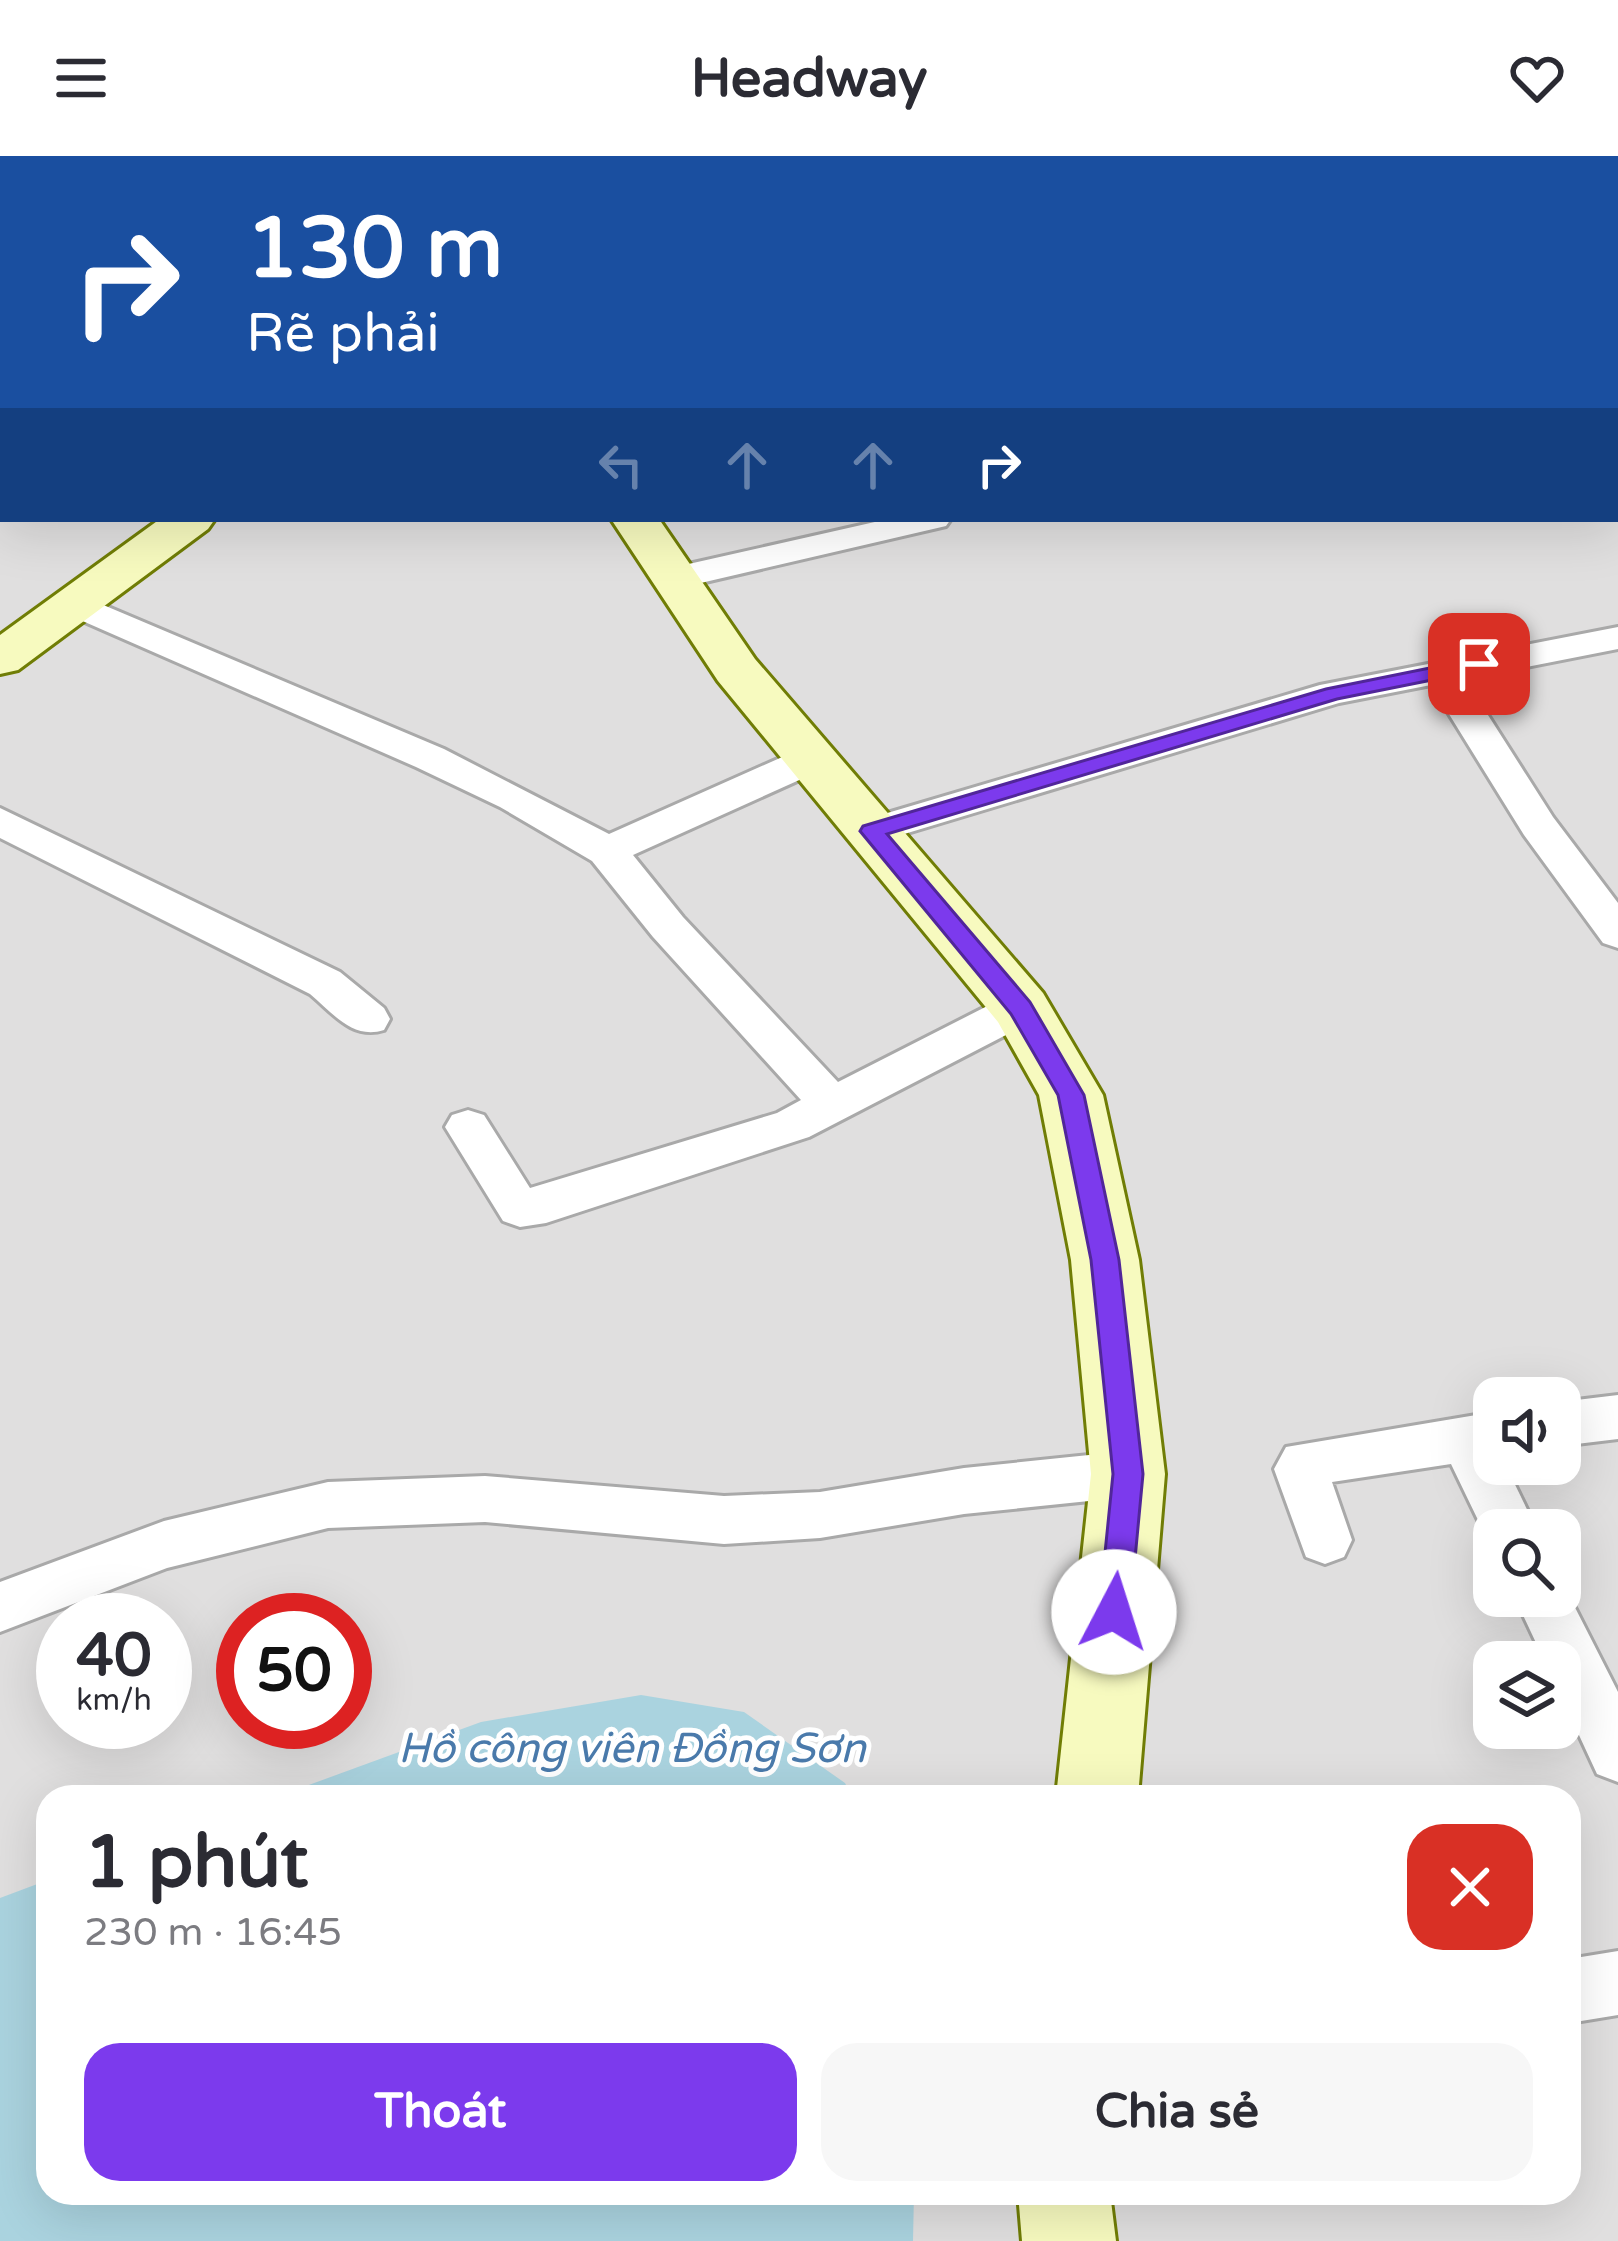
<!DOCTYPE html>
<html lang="vi">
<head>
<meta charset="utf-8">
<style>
	:root { --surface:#fff; --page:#f7f7f7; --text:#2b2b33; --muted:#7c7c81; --accent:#7c3aed }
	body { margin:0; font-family:"Varela Round",sans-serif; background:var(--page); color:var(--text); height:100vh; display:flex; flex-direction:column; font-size:45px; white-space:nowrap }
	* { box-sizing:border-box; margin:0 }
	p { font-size:39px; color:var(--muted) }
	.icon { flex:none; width:66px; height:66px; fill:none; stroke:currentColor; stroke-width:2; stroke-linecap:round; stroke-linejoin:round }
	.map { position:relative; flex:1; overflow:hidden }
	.panel { position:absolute; left:36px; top:1629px; width:1545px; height:420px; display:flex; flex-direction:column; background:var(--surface); border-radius:36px; box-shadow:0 12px 48px #0002 }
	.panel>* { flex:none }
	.hud { position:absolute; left:0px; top:0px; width:1620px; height:366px; box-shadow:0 12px 48px #0002; background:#1a4fa0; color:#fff; overflow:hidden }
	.tools { position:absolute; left:1473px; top:1221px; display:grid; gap:24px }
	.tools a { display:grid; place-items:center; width:108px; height:108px; border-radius:24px; background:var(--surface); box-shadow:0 12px 48px #0002; font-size:60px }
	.speed { position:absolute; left:36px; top:1437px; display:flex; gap:24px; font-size:60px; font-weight:700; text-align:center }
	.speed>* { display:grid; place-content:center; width:156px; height:156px; border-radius:50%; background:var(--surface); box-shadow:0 12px 48px #0002; line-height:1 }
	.speed small { font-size:30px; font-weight:400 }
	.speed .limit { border:18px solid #d22; background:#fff; color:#111 }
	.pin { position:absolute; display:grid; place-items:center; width:102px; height:102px; color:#fff; margin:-51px; border-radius:24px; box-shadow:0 6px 18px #0006 }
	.me { position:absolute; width:132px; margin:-66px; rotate:5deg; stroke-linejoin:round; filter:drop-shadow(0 0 9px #0008) }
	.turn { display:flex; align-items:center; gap:42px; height:252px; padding:0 48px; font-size:54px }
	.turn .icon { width:156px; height:156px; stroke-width:2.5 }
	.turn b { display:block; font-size:84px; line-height:102px }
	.lanes { display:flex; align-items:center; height:114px; padding:0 48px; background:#0003; justify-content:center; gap:60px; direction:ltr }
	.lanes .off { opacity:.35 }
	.round { display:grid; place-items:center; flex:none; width:126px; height:126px; border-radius:36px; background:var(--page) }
	.head { display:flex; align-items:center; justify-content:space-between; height:204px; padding:0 48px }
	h1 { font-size:72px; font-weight:700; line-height:90px }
	.cta { display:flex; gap:24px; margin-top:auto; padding:24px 48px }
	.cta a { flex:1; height:138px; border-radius:36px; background:var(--accent); color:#fff; font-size:48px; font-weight:700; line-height:138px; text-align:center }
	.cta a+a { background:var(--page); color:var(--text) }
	header { display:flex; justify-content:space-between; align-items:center; height:156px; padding:0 48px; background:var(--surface); font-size:54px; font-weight:700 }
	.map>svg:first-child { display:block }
	.residential { fill:#e0dfdf; fill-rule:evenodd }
	.water { fill:#aad3df }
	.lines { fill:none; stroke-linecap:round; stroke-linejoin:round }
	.street-casing { stroke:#a9a9a9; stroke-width:6 }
	.secondary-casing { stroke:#707d05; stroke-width:6 }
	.street { fill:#fff; fill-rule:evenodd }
	.secondary { fill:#f7fabf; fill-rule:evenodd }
	.route { fill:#7c3aed; stroke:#51269a; stroke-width:3 }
	.labels { text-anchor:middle; stroke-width:10; stroke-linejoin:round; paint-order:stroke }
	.near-water-label { font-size:42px; font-style:italic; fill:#4a7aab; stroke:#fff }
</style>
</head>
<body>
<header><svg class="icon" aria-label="menu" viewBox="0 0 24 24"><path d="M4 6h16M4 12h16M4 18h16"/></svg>Headway<svg class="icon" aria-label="heart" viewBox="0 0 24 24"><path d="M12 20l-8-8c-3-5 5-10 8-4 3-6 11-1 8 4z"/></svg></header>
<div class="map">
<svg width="1618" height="2085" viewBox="0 0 1618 2085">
	<rect width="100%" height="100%" fill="#f2efe9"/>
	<path class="residential" d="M 0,0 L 1618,0 L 1618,2085 L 0,2085 ZM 3,3 L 1617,3 L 1617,363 L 3,363 ZM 1494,1242 L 1560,1242 L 1560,1308 L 1494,1308 ZM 1494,1374 L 1560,1374 L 1560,1440 L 1494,1440 ZM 63,1464 L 165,1464 L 165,1566 L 63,1566 ZM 243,1464 L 345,1464 L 345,1566 L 243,1566 ZM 1494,1506 L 1560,1506 L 1560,1572 L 1494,1572 ZM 48,1641 L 1569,1641 L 1569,2037 L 48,2037 Z"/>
	<path class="water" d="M 641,1539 L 744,1556 L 845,1627 L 852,1641 L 276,1641 L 481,1566 Z
		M 48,1724 L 48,2037 L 914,2037 L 913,2085 L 0,2085 L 0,1742 Z"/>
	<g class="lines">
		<g class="street-casing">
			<path id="street" d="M 711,0 L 747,0 L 749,3 L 713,3 Z
				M 961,0 L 991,0 L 959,3 Z
				M 1437,0 L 1466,0 L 1468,3 L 1439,3 Z
				M 1617,24 L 1618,24 L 1618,40 L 1617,40 Z
				M 1617,126 L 1618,126 L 1618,144 L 1617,144 Z
				M 3,127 L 3,145 L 0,146 L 0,128 Z
				M 1617,204 L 1618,204 L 1618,224 L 1617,224 Z
				M 0,339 L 3,339 L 0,360 Z
				M 888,363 L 951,363 L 946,370 L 675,433 L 662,430 L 657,422 L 662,414 Z
				M 75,437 L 444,593 L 609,678 L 798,594 L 812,591 L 826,594 L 832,603 L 826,612 L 633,699 L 683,761 L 838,926 L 1005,841 L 1021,836 L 1037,841 L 1043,852 L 1037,863 L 809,981 L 546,1067 L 520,1071 L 503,1065 L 445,971 L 452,959 L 468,954 L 484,959 L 530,1032 L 777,957 L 801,944 L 653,781 L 592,705 L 500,651 L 416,611 L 62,456 L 57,448 L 62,440 Z
				M 1618,471 L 1618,493 L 1465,523 L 1553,661 L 1618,747 L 1618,792 L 1603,787 L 1524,679 L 1431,529 L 1339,547 L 871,688 L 857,684 L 851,675 L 857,666 L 1320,529 Z
				M 0,652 L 340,816 L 384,852 L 390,863 L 384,874 C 352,884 333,857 310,838 L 0,682 Z
				M 1618,1239 L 1618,1283 L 1560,1290 L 1560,1246 Z
				M 1494,1256 L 1494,1308 L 1505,1308 L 1537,1374 L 1494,1374 L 1491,1391 L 1451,1308 L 1332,1326 L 1352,1384 L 1344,1401 L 1325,1408 L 1306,1401 L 1274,1313 L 1286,1291 Z
				M 1128,1295 L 1147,1302 L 1155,1318 L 1147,1334 L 1128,1341 L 964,1358 L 820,1382 L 724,1388 L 485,1366 L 328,1372 L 167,1412 L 0,1476 L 0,1426 L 164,1365 L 328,1326 L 485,1320 L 724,1340 L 820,1336 L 964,1312 Z
				M 1560,1422 L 1618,1536 L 1618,1626 L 1597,1618 L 1560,1538 L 1560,1506 L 1545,1506 L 1514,1440 L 1560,1440 Z
				M 1618,1795 L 1618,1859 L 1569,1867 L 1569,1803 Z"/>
		</g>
		<g class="secondary-casing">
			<path id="secondary" d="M 112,0 L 155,0 L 157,3 L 114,3 Z
				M 686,0 L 726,0 L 684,3 Z
				M 160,363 L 215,363 L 208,373 L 18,514 L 0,518 L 0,479 Z
				M 611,363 L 659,363 L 755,503 L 1043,837 L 1103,939 L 1139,1104 L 1165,1318 L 1138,1641 L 1056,1641 L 1091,1318 L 1071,1104 L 1039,939 L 998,866 L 718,525 Z
				M 1018,2037 L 1110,2037 L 1116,2085 L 1022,2085 Z"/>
		</g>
		<use href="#street" class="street"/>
		<use href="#secondary" class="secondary"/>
	</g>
	<path class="route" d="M 1479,502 L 1487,504 L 1487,513 L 1337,543 L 887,678 L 1030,846 L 1084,939 L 1119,1104 L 1143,1318 L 1130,1456 L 1126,1466 L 1114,1470 L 1103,1466 L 1099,1456 L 1113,1318 L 1091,1104 L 1058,939 L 1011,858 L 860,675 L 863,670 L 1326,533 Z"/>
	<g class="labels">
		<g class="near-water-label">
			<text x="632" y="1606">Hồ công viên Đồng Sơn</text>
		</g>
	</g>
</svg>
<div class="tools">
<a><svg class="icon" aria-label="sound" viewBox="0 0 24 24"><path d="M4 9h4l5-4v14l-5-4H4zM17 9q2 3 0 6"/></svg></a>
<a><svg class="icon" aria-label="search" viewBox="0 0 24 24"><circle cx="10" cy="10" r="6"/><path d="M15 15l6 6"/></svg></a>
<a><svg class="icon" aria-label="layers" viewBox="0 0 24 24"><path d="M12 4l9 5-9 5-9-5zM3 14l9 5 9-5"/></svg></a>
</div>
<div class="speed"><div>40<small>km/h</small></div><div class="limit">50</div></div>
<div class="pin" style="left:1479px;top:508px;background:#d93025"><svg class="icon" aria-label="arrive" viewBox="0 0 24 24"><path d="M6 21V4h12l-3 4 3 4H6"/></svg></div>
<svg class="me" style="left:1114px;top:1456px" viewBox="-20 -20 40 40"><circle r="19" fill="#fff"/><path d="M0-13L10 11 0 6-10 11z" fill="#7c3aed"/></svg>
<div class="hud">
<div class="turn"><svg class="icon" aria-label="right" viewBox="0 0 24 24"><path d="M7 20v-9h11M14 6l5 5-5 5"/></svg><div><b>130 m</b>Rẽ phải</div></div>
<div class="lanes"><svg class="icon off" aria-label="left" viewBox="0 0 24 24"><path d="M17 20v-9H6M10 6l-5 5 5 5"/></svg><svg class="icon off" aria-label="ahead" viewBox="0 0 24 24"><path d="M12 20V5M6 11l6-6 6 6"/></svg><svg class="icon off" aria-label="ahead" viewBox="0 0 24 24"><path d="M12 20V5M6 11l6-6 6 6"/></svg><svg class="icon" aria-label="right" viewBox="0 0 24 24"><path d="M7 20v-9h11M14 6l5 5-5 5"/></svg></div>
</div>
<section class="panel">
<div class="head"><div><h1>1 phút</h1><p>230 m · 16:45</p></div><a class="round" style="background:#d93025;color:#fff"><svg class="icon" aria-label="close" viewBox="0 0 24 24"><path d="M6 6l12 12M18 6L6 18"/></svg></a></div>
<div class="cta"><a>Thoát</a><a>Chia sẻ</a></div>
</section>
</div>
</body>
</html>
